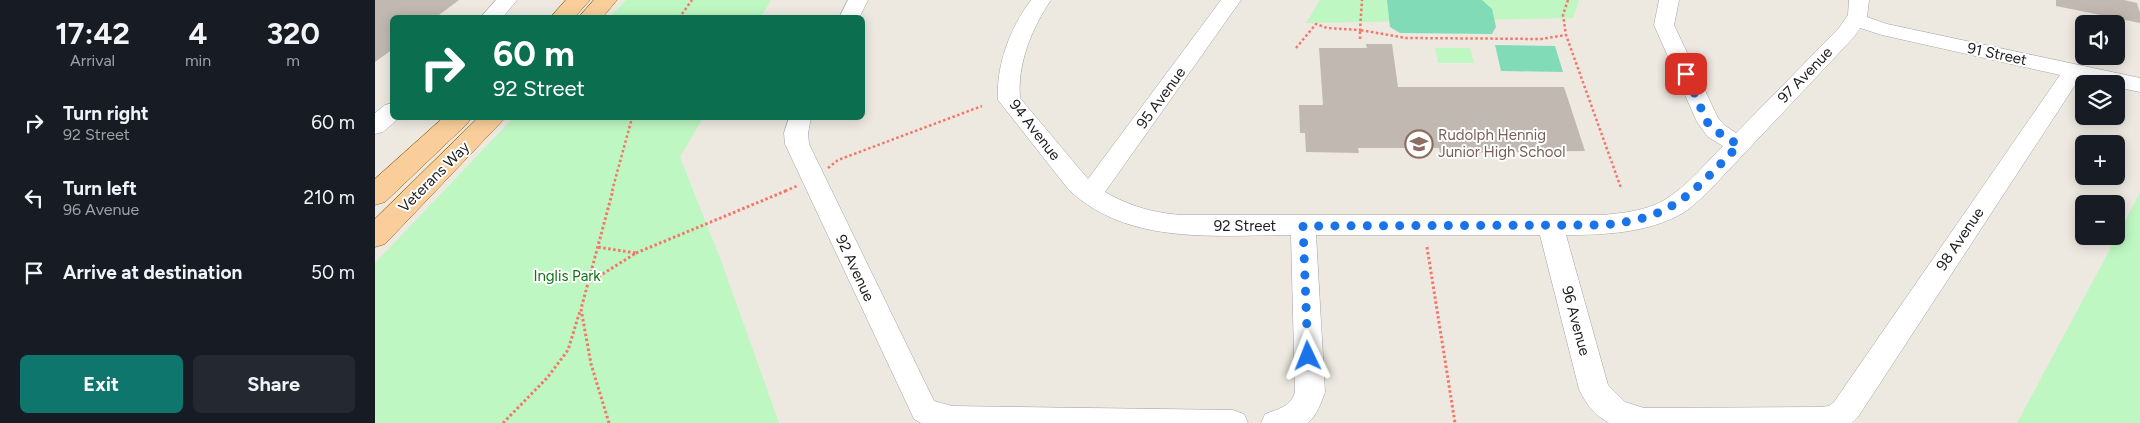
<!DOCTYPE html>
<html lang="en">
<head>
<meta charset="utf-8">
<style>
	:root { --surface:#171b24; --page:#242831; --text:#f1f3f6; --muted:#9ea1a6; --accent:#0f766e }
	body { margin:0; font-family:Figtree,sans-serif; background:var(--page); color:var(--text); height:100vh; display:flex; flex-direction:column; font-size:19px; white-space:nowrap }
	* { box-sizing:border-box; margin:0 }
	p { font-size:16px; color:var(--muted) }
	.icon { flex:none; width:28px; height:28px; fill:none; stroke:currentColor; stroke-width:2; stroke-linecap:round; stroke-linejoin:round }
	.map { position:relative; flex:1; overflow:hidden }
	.details { display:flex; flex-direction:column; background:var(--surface); width:375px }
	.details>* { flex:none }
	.hud { position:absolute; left:15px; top:15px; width:475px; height:105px; border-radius:8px; box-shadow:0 2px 12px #0003; background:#0b6e4f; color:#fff; overflow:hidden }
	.tools { position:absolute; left:1700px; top:15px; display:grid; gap:10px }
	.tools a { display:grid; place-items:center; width:50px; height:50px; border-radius:8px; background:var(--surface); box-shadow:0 2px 12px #0003; font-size:25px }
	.pin { position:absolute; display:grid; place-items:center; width:42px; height:42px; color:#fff; margin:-21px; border-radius:10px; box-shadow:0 2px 8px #0006 }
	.me { position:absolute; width:55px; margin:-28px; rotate:358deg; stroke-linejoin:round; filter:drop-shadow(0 0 4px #0008) }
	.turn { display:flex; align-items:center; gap:18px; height:105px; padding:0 20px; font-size:22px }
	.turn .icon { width:65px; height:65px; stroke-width:2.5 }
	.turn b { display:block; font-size:35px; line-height:42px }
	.eta { display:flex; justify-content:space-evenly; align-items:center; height:85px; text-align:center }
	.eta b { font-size:30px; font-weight:700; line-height:35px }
	.primary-button { display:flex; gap:10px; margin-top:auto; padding:10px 20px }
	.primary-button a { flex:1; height:58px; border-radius:8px; background:var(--accent); color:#fff; font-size:20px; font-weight:700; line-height:58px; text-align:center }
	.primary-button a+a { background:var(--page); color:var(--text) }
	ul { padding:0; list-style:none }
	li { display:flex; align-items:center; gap:15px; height:75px; padding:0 20px }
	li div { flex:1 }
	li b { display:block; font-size:19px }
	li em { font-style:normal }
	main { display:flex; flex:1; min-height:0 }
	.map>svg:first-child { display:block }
	.park { fill:#bef7c1 }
	.pitch { fill:#80dbb6 }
	.building { fill:#c1b8b1 }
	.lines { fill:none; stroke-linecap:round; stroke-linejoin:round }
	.minor-casing { stroke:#a3a3a3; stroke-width:1 }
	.major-casing { stroke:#8f5e04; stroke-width:1 }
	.path-far1 { stroke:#f67569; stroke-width:2.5; stroke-dasharray:2.5 2.5; stroke-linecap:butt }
	.path { stroke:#f67569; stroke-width:3; stroke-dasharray:2.5 2.5; stroke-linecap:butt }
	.minor { fill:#fff; fill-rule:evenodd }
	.major { fill:#f9ce9a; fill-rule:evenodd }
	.route { stroke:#1a73e8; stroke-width:9; stroke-dasharray:0 16.2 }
	.labels { text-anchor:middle; stroke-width:4; stroke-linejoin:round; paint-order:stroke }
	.street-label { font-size:15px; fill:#1c1c1c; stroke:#fff }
	.education-label { font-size:15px; fill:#785e54; stroke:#fff; text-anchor:start }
	.park-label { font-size:15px; fill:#0e7514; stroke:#fff }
</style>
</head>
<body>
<main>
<section class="details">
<div class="eta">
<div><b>17:42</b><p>Arrival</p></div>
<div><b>4</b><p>min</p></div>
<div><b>320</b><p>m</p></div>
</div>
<ul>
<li><svg class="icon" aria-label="right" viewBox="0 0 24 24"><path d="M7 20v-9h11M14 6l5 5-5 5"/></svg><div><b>Turn right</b><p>92 Street</p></div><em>60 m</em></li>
<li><svg class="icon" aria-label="left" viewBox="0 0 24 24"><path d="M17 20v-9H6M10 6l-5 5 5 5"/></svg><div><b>Turn left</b><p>96 Avenue</p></div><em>210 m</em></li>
<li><svg class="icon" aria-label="arrive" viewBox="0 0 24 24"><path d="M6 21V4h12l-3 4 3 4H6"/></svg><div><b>Arrive at destination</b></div><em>50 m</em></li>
</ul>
<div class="primary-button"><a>Exit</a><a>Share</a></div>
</section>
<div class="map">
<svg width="1765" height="423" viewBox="0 0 1765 423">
	<rect width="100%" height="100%" fill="#ede9e1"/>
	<path class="park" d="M 251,0 L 396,0 L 386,17 L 234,17 Z
		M 945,0 L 1204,0 L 1198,18 L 931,23 Z
		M 1060,48 L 1095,48 L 1099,63 L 1063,63 Z
		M 138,118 L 328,118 L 305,157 L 347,263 L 404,423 L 0,423 L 0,263 Z
		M 1765,193 L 1765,423 L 1642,423 Z"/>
	<path class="pitch" d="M 1012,0 L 1107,0 L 1117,9 L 1121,27 L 1117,34 L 1025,33 L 1015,27 Z
		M 1120,45 L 1180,46 L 1188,72 L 1126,71 Z"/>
	<path class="building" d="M 0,0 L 84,0 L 60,18 L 18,18 L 18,49 L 0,62 Z
		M 1681,0 L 1749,0 L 1762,3 L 1765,13 L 1765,23 L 1681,6 Z
		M 991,44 L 1017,44 L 1023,87 L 1189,87 L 1210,151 L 1065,153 L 1064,148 L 983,148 L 984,153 L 931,152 L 930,133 L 925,133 L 924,105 L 948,105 L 944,48 L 992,48 Z"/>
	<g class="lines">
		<g class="minor-casing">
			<path id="minor" d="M 121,0 L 142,0 L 127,18 L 105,18 Z
				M 473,0 L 493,0 L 484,18 L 464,18 Z
				M 656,0 L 676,0 C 657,28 642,64 645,98 L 713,179 L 846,0 L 866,0 L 730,192 C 754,206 779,213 806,215 L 1227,215 C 1248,213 1272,211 1291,199 C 1313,185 1330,164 1348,146 L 1333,137 L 1322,122 L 1279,25 L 1284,0 L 1304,0 L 1299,25 L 1343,118 L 1349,125 L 1361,133 L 1464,28 L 1473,15 L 1474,0 L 1494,0 L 1492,17 L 1512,24 L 1765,78 L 1765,92 L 1741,87 L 1741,84 L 1727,84 L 1704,79 L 1483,417 L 1477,423 L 1234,423 C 1219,415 1211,404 1204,389 L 1165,235 L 941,235 L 950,392 C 946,403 942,415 933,423 L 886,423 L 890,414 C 903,409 916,407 920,392 L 916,235 C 841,235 754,246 694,190 L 623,100 C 621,65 635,28 656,0 ZM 1485,28 L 1507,35 L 1685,75 L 1459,402 L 1454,406 L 1445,407 L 1269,408 L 1250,402 L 1233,385 L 1191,235 C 1230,235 1273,233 1308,213 C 1316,208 1324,200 1332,193 L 1479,37 Z
				M 18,103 L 18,118 L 24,118 L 8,132 L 0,134 L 0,113 L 10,105 Z
				M 414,118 L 436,118 L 433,133 L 434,144 L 559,401 L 577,406 L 858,410 L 869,414 L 873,423 L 546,423 L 539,419 L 410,144 L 409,133 Z"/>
		</g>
		<g class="major-casing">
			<path id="major" d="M 191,0 L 215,0 L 199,18 L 175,18 Z
				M 219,0 L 242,0 L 227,18 L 203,18 Z
				M 68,118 L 96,118 L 92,124 L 10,202 L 0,205 L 0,179 Z
				M 103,118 L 130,118 L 10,244 L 0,247 L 0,219 Z"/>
		</g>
		<path class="path-far1" d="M 1193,0 L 1188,15 L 1191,35 L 1246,188
			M 304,18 L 317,0
			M 985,39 L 985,30 L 1031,38 L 1166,39 L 1191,35
			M 921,48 L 941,24 L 952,28 L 985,30 L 987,0
			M 453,168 L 463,160 L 607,106
			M 237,191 L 257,118
			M 410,191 L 422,186"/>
		<path class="path" d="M 1052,247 L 1080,423
			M 261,253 L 413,190
			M 215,282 L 261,253 L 222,247
			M 128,423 L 172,378 L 193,350 L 205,311
			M 234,423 L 216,364 L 206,309 L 238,190"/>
		<use href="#minor" class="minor"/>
		<use href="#major" class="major"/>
	</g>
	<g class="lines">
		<path class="route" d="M 933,356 L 928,226 L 1227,225 C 1299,219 1317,193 1364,145 L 1348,136 L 1332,122 L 1311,74"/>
	</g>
	<defs>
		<g id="school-ring" transform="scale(1.4375)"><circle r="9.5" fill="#fff" stroke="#8d6e63" stroke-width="1.5"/><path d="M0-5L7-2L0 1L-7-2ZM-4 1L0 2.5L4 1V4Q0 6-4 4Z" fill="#8d6e63"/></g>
	</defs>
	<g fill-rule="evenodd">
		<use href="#school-ring" x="1044" y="144"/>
	</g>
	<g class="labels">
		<g class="street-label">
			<text transform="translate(1622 54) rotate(12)" y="5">91 Street</text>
			<text transform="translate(1430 75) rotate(-46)" y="5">97 Avenue</text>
			<text transform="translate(786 98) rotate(-54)" y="5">95 Avenue</text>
			<text transform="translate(660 130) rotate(52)" y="5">94 Avenue</text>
			<text transform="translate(59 177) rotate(-45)" y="5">Veterans Way</text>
			<text x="870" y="231">92 Street</text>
			<text transform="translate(1585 239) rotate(-56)" y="5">98 Avenue</text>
			<text transform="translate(480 268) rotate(65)" y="5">92 Avenue</text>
			<text transform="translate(1201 321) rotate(75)" y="5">96 Avenue</text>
		</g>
		<g class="education-label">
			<text x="1063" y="140">Rudolph Hennig<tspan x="1063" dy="17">Junior High School</tspan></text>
		</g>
		<g class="park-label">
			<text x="192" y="281">Inglis Park</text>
		</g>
	</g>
</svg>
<div class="tools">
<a><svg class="icon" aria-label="sound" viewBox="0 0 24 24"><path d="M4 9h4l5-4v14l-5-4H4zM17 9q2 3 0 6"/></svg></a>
<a><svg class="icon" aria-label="layers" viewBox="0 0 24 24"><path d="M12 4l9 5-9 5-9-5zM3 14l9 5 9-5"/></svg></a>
<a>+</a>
<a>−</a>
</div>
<div class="pin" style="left:1311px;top:74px;background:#d93025"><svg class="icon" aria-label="arrive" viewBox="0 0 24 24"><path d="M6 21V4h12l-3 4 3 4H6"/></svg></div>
<svg class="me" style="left:933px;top:356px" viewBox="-20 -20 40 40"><path d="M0-17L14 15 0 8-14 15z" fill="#1a73e8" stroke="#fff" stroke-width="4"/></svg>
<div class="hud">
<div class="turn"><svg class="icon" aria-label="right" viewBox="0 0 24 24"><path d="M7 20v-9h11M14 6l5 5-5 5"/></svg><div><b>60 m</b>92 Street</div></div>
</div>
</div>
</main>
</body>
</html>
